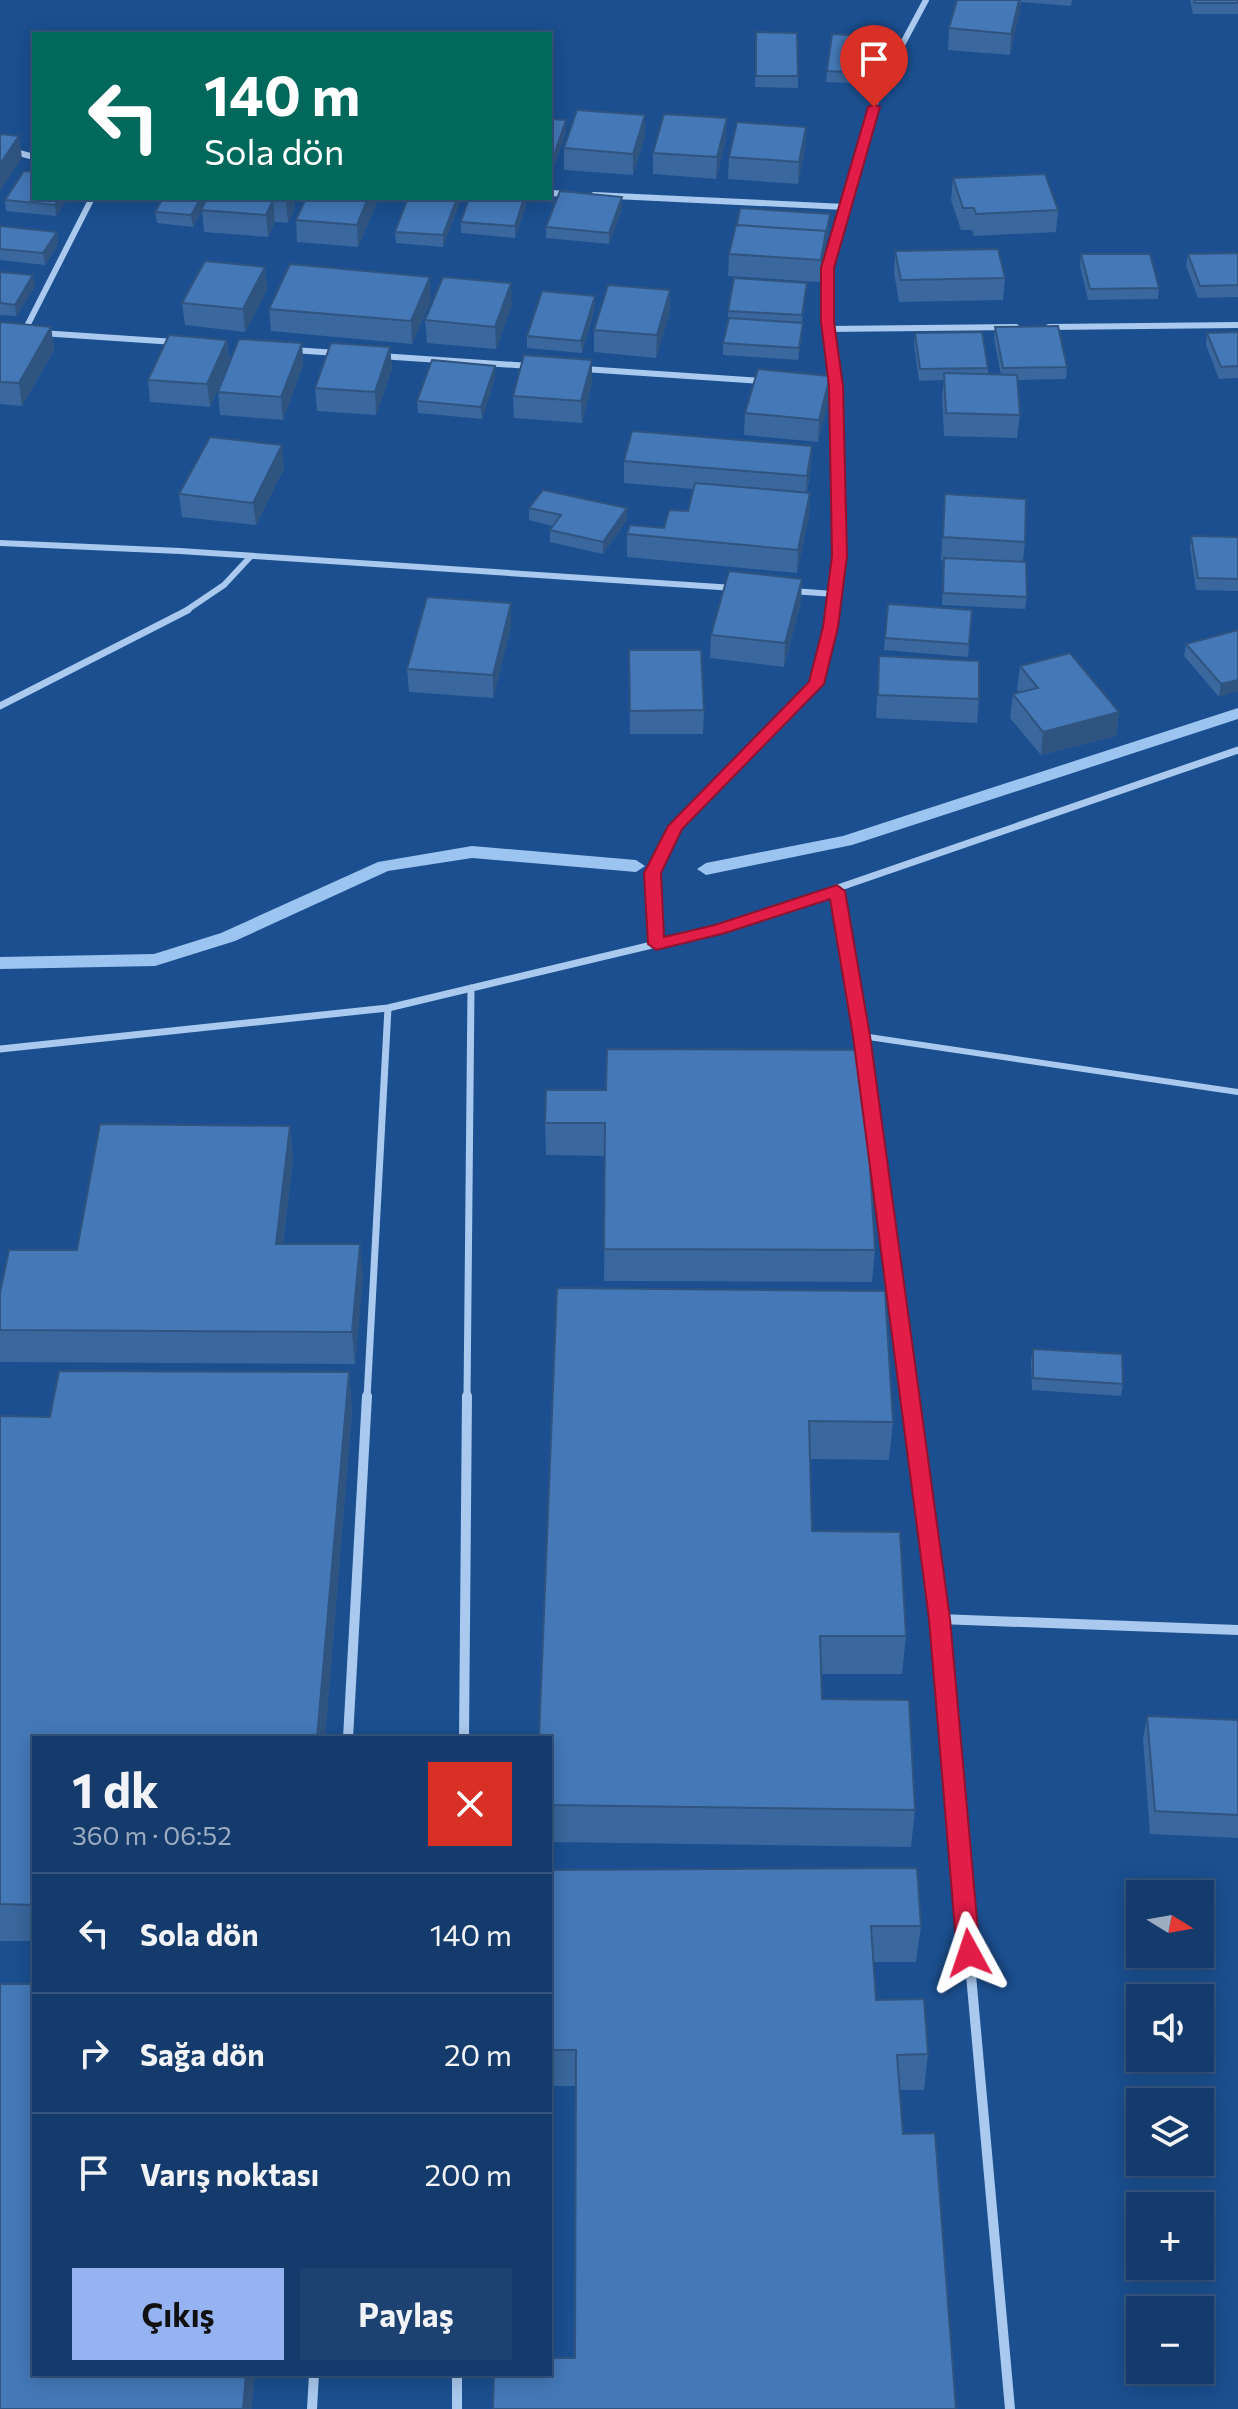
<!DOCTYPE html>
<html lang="tr">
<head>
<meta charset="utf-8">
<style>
	:root { --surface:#143b6b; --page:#1d4271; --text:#f1f3f6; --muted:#9dadc1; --line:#33557e; --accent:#95b2f1 }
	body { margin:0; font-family:Commissioner,sans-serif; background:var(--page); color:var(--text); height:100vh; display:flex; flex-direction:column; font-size:30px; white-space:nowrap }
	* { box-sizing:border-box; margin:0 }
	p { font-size:26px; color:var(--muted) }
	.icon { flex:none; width:44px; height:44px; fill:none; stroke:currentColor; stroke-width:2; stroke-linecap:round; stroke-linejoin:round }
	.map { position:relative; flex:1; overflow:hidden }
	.details { position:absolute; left:32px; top:1736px; width:520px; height:640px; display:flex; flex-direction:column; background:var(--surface); border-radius:0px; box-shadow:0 4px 20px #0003,0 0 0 2px var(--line) }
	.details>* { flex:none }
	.hud { position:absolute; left:32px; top:32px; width:520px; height:168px; border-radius:0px; box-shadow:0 4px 20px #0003,0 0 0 2px var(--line); background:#00695c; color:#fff; overflow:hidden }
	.needle { width:52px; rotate:101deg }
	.tools { position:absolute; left:1126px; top:1880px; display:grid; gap:16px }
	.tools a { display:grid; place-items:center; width:88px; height:88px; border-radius:0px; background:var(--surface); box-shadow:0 4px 20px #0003,0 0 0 2px var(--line); font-size:40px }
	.pin { position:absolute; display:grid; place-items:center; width:68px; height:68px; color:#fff; margin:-82px -34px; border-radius:50% 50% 50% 0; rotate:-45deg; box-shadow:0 0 8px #0007 }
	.pin .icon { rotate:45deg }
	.me { position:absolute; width:88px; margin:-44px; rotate:355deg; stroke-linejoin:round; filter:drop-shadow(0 0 6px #0008) }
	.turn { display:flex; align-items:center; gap:28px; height:168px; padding:0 40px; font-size:36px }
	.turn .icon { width:104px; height:104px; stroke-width:2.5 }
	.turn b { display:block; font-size:56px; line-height:68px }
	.round { display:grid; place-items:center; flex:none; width:84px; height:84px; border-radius:0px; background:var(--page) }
	.summary { display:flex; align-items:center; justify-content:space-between; height:136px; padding:0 40px }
	h1 { font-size:48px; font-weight:700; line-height:60px }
	.button { display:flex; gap:16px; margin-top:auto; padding:16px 40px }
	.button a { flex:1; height:92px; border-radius:0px; background:var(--accent); color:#111; font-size:32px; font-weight:700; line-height:92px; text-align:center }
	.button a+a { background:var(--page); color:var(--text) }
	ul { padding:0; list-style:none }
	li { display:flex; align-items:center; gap:24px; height:120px; padding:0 40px; border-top:2px solid var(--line) }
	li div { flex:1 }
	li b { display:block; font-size:30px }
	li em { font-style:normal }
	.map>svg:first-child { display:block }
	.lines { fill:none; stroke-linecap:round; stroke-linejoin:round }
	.stream { fill:#9cc4f0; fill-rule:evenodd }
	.lane { stroke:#a9c9ee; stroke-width:6 }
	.street-far2 { stroke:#a9c9ee; stroke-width:6 }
	.street-far1 { stroke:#a9c9ee; stroke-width:7 }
	.street { stroke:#a9c9ee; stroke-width:10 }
	.wall { fill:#3a679d }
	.shaded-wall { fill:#305480 }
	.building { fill:#4478b7; stroke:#305480; stroke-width:2 }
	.route { fill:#e11d48; stroke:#92132f; stroke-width:2 }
</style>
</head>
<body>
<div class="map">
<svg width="1238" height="2409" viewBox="0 0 1238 2409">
	<rect width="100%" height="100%" fill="#1b4f8f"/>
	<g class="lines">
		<path class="stream" d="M 1238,708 L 1238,719 L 852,845 L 706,875 L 697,869 L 706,863 L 843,836 Z
			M 472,846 L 636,860 L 645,866 L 636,872 L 472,858 L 388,871 L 235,941 L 155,966 L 0,969 L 0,957 L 154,954 L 221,933 L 378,862 Z"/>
		<path class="lane" d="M 862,1036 L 1238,1092"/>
		<path class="street-far2" d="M 0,148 L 34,157
			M 550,193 L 568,194
			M 594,195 L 845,207
			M 1049,327 L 1238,325
			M 828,329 L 1016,327
			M 24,332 L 92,198
			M 41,333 L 175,342
			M 292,350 L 338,353
			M 380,356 L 530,366
			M 584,369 L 762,381
			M 0,543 L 180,551 L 734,588
			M 791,591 L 835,594
			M 184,612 L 224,585 L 251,556
			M 832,612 L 839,556 L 836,386 L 828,329 L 827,268 L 880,86 L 926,0"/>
		<path class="street-far1" d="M 0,706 L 188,610
			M 837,891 L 862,1036 L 910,1398
			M 656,944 L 652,873 L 676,826 L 816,684 L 832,610
			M 0,1049 L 388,1008 L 719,929 L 1238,750
			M 367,1398 L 388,1008
			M 467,1398 L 471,988"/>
		<path class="street" d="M 910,1396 L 939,1619 L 1010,2409
			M 939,1619 L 1238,1630
			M 348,1738 L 367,1396
			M 464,1738 L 467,1396
			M 457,2374 L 457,2409
			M 312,2409 L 314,2374"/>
	</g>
	<path class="wall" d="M 957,0 L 1072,0 L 1071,6 L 1021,2 L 1010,55 L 948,50 L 949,28 Z
		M 1190,0 L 1238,0 L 1238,14 L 1193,14 Z
		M 756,32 L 798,76 L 798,88 L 755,87 Z
		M 877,37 L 872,84 L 826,82 L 827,71 Z
		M 550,119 L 566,120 L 566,131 L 553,170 L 550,170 Z
		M 806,127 L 805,148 L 798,184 L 728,179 L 729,157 Z
		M 645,136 L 633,175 L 564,170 L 564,148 Z
		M 726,140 L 716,179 L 653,174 L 653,153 Z
		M 953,178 L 1058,210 L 1056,232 L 974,236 L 972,230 L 961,230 L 951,200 Z
		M 34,198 L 68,198 L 56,216 L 6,211 L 5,200 Z
		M 163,198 L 294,198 L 295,208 L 288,223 L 275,222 L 268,237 L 204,232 L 202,211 L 193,227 L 157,223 L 155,212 Z
		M 379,198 L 358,247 L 297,242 L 296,220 Z
		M 408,198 L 460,198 L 460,202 L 443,247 L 396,243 L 395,232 Z
		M 469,198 L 526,198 L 526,206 L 515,238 L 461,233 L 461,222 Z
		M 622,209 L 609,244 L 546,238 L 546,227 Z
		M 0,226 L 57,232 L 58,244 L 45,265 L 0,260 Z
		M 829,226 L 820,282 L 728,276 L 729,254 Z
		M 895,251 L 1005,278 L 1003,300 L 899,302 L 894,273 Z
		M 1238,253 L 1238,297 L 1198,298 L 1186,266 L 1188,254 Z
		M 1081,254 L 1159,288 L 1158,299 L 1088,300 L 1080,266 Z
		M 265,267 L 267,290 L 245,332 L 185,325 L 182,303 Z
		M 0,272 L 35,287 L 16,316 L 0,315 Z
		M 807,283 L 802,323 L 802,335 L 798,360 L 723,355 L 723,343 L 728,322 L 728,311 Z
		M 595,296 L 595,308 L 582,353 L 527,348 L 527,336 Z
		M 431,299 L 412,344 L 271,331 L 269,309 Z
		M 512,305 L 496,349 L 427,343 L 425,320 Z
		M 670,312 L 656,358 L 594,352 L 594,330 Z
		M 0,325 L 51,327 L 54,350 L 22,406 L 0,404 Z
		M 995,327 L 1067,367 L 1066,379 L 1018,380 L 1020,415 L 1017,438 L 944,436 L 942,396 L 944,380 L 919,381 L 914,344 L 915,333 L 988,368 L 988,374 L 1001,375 L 994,339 Z
		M 1238,332 L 1238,378 L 1219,379 L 1206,345 L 1207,333 Z
		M 227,340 L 230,362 L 210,407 L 150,402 L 148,380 Z
		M 302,343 L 303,365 L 283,420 L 220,415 L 218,392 Z
		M 390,347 L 392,369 L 376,415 L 317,411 L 315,388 Z
		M 495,366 L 495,378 L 482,419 L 418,413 L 417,401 Z
		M 830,376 L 829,398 L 818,442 L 744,435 L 745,413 Z
		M 592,383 L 582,423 L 514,418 L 513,396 Z
		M 624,461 L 811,469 L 807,492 L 810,493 L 809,516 L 797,573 L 627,557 L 627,534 L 664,528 L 688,511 L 693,489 L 624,483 Z
		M 284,468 L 256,525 L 182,517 L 179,494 Z
		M 945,494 L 1025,542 L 1023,561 L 1027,597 L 1025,609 L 942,605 L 943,561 L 941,560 Z
		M 529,508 L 627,508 L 627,520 L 603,554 L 550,542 L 550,530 L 553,526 L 529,520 Z
		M 1191,536 L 1238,537 L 1238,591 L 1196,590 L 1190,548 Z
		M 801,602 L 784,667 L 710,658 L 711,635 Z
		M 511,603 L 511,627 L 493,698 L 409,692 L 407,669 Z
		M 888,604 L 972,610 L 968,657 L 884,650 Z
		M 1238,630 L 1219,697 L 1184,656 L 1186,644 Z
		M 629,650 L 704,710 L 703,734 L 630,734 Z
		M 879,656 L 979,699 L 977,723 L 876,718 Z
		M 1020,666 L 1119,712 L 1116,736 L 1041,755 L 1010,718 L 1013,694 L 1020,692 L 1017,690 Z
		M 546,1090 L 875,1250 L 872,1282 L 604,1281 L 605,1156 L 546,1155 L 545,1123 Z
		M 290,1126 L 293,1158 L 283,1244 L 363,1276 L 355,1364 L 0,1362 L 0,1293 Z
		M 557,1288 L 893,1422 L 889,1460 L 810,1459 L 812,1531 L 906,1636 L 902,1674 L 821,1674 L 822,1699 L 915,1810 L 911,1847 L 550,1842 L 550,1738 Z
		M 1033,1349 L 1123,1384 L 1121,1396 L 1032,1390 L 1031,1361 Z
		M 349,1372 L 352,1411 L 325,1738 L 34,1738 L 34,1941 L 0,1941 L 0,1416 L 50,1417 Z
		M 1147,1716 L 1238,1720 L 1238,1838 L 1150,1834 L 1143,1739 Z
		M 550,1870 L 921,1926 L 916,1962 L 874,1962 L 876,2000 L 928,2054 L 924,2090 L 900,2090 L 575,2358 L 576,2086 L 550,2086 Z"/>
	<path class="shaded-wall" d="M 1019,0 L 1021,0 L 1020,11 L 1010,55 L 1011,34 Z
		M 645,115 L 645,136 L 633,175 L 633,154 Z
		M 727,118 L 726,140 L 716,179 L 717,157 Z
		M 566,120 L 566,131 L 553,170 L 553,158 Z
		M 806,127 L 805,148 L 798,184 L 799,162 Z
		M 19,136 L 22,158 L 0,191 L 0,164 Z
		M 622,197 L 622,209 L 609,244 L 609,233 Z
		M 59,198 L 68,198 L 56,216 L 55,205 Z
		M 201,198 L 209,198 L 193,227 L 191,215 Z
		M 287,198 L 294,198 L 295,208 L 288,223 L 286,201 Z
		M 368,198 L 379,198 L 358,247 L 357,225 Z
		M 457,198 L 460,198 L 460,202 L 443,247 L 443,235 Z
		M 524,198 L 526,198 L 526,206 L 515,238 L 515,226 Z
		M 273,200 L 275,222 L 268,237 L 266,215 Z
		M 830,214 L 829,226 L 820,282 L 821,260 Z
		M 57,232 L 58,244 L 45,265 L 43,253 Z
		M 265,267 L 267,290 L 245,332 L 243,309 Z
		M 33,275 L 35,287 L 16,316 L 15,305 Z
		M 430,277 L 431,299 L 412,344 L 411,321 Z
		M 511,283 L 512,305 L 496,349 L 495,327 Z
		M 670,290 L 670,312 L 656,358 L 657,335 Z
		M 595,296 L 595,308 L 582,353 L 581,341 Z
		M 803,323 L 802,335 L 798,360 L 799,348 Z
		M 51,327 L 54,350 L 22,406 L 19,383 Z
		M 227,340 L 230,362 L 210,407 L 207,384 Z
		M 302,343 L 303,365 L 283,420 L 281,397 Z
		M 390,347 L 392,369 L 376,415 L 375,392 Z
		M 592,360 L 592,383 L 582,423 L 581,401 Z
		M 495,366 L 495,378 L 482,419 L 481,407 Z
		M 830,376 L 829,398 L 818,442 L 819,420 Z
		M 282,445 L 284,468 L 256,525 L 253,503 Z
		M 812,446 L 811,469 L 805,499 L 807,476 Z
		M 810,493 L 809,516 L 797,573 L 798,550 Z
		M 627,508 L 627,520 L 603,554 L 603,542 Z
		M 802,579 L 801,602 L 784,667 L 785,643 Z
		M 511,603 L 511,627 L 493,698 L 493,675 Z
		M 1238,680 L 1238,691 L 1219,697 L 1221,684 Z
		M 1119,712 L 1116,736 L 1041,755 L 1043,732 Z
		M 290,1126 L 293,1158 L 279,1276 L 276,1244 Z
		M 360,1244 L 363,1276 L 355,1364 L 352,1332 Z
		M 349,1372 L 352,1411 L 325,1738 L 317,1738 Z
		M 246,2374 L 255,2374 L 252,2409 L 243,2409 Z"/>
	<path class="building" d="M 957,0 L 1019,0 L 1011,34 L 949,28 Z
		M 1194,0 L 1238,0 L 1238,3 L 1195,3 Z
		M 756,32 L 797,33 L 798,76 L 756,76 Z
		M 832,34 L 877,37 L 873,73 L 827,71 Z
		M 577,110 L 645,115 L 633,154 L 564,148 Z
		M 664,114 L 727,118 L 717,157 L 653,153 Z
		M 550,119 L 566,120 L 553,158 L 550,158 Z
		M 737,122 L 806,127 L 799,162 L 729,157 Z
		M 0,134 L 19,136 L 0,164 Z
		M 24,171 L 34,172 L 34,198 L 59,198 L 55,205 L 5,200 Z
		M 1045,174 L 1058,210 L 976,214 L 974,208 L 963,208 L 953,178 Z
		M 560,191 L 622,197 L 609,233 L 546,227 Z
		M 163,198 L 201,198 L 191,215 L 155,212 Z
		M 207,198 L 287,198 L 286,201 L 273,200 L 266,215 L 201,210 Z
		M 306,198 L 368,198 L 357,225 L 296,220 Z
		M 408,198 L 457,198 L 443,235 L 395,232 Z
		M 469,198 L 524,198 L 515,226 L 461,222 Z
		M 740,208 L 830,214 L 826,234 L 826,231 L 737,225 Z
		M 736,225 L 826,231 L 821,260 L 729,254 Z
		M 0,226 L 57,232 L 43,253 L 0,249 Z
		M 998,249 L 1005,278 L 901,280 L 895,251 Z
		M 1238,253 L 1238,285 L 1200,286 L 1188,254 Z
		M 1081,254 L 1150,254 L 1159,288 L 1090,289 Z
		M 205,261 L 265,267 L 243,309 L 182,303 Z
		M 290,264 L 430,277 L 411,321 L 269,309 Z
		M 0,272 L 33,275 L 15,305 L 0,303 Z
		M 443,277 L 511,283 L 495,327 L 425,320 Z
		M 734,278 L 807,283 L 802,315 L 728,311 Z
		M 608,285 L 670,290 L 657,335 L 594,330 Z
		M 542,291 L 595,296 L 581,341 L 527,336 Z
		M 729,318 L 803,323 L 799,348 L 723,343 Z
		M 1,322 L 51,327 L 19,383 L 0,382 L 0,325 Z
		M 1058,326 L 1067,367 L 1003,368 L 995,327 Z
		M 982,332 L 988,368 L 920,369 L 915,333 Z
		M 1238,332 L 1238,366 L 1221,367 L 1207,333 Z
		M 169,335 L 227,340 L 207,384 L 148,380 Z
		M 239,339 L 302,343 L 281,397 L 218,392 Z
		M 331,343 L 390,347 L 375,392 L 315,388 Z
		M 524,355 L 592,360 L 581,401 L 513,396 Z
		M 432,360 L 495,366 L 481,407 L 417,401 Z
		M 758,369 L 830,376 L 819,420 L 745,413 Z
		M 944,373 L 1017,375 L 1020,415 L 946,413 Z
		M 632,431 L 812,446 L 807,476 L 624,461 Z
		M 210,437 L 282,445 L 253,503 L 179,494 Z
		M 695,483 L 810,493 L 798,550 L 627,534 L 630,525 L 664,528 L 669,510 L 688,511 Z
		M 543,490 L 627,508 L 603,542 L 550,530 L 561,515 L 529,508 Z
		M 945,494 L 1026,499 L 1025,542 L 943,537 Z
		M 1191,536 L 1238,537 L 1238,579 L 1198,578 Z
		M 944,558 L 1026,562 L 1027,597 L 943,593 Z
		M 729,571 L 802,579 L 785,643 L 711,635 Z
		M 427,597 L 511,603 L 493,675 L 407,669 Z
		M 888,604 L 972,610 L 969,644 L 885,638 Z
		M 1238,630 L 1238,680 L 1221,684 L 1186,644 Z
		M 629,650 L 701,650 L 704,710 L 630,711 Z
		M 1070,653 L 1119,712 L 1043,732 L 1013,694 L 1038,688 L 1020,666 Z
		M 879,656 L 979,661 L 979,699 L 878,695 Z
		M 607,1049 L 863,1050 L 875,1250 L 604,1249 L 605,1123 L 545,1123 L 546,1090 L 606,1090 Z
		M 100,1124 L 290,1126 L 276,1244 L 360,1244 L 352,1332 L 0,1330 L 0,1293 L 9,1250 L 77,1250 Z
		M 557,1288 L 885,1291 L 893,1422 L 809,1421 L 812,1531 L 900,1532 L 906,1636 L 820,1636 L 822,1699 L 909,1700 L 915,1810 L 550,1805 L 550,1738 L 539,1738 Z
		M 1033,1349 L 1122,1354 L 1123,1384 L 1033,1378 Z
		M 59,1371 L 349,1372 L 317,1738 L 34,1738 L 34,1905 L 0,1904 L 0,1416 L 50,1417 Z
		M 1147,1716 L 1238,1720 L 1238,1815 L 1155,1811 Z
		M 917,1868 L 921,1926 L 871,1926 L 876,2000 L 924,1999 L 928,2054 L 897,2055 L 903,2134 L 935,2133 L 956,2409 L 493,2409 L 494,2374 L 550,2374 L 550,2358 L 575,2358 L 576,2050 L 550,2050 L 550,1870 Z
		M 0,1984 L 34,1984 L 34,2374 L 246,2374 L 243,2409 L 0,2409 Z"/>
	<path class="route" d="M 874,104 L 880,107 L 834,268 L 834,322 L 843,386 L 847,556 L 838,627 L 824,684 L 682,829 L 661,873 L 664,937 L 715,925 L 837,885 L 845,891 L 870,1036 L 950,1619 L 980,1953 L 976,1960 L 969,1963 L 961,1960 L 957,1953 L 929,1619 L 853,1036 L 830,899 L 725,933 L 656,950 L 648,944 L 644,873 L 668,826 L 809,682 L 823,627 L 832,556 L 829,386 L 821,322 L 821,268 L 868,107 Z"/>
</svg>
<div class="tools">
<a><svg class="needle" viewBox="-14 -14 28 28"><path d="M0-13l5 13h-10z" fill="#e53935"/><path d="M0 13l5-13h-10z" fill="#9dadc1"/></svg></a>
<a><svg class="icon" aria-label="sound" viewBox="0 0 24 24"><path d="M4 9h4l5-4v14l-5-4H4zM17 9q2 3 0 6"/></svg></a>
<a><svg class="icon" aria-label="layers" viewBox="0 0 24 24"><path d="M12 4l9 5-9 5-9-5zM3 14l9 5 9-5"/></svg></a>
<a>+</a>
<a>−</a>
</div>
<div class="pin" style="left:874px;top:107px;background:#d93025"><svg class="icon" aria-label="arrive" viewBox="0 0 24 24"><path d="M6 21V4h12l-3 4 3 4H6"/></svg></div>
<svg class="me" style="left:969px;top:1953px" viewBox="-20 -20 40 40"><path d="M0-17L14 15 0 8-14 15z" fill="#e11d48" stroke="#fff" stroke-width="4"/></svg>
<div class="hud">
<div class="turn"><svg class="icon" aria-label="left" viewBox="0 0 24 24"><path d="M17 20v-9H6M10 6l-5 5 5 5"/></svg><div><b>140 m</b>Sola dön</div></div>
</div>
<section class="details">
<div class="summary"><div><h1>1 dk</h1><p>360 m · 06:52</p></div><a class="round" style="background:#d93025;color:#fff"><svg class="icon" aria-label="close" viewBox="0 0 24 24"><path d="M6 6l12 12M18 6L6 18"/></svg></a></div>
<ul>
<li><svg class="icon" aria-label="left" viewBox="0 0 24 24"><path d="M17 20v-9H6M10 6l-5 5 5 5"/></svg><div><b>Sola dön</b></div><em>140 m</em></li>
<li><svg class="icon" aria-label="right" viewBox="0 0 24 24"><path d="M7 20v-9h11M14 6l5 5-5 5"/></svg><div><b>Sağa dön</b></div><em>20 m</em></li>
<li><svg class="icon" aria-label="arrive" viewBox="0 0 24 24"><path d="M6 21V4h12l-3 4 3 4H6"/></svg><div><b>Varış noktası</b></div><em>200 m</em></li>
</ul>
<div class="button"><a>Çıkış</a><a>Paylaş</a></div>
</section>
</div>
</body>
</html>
